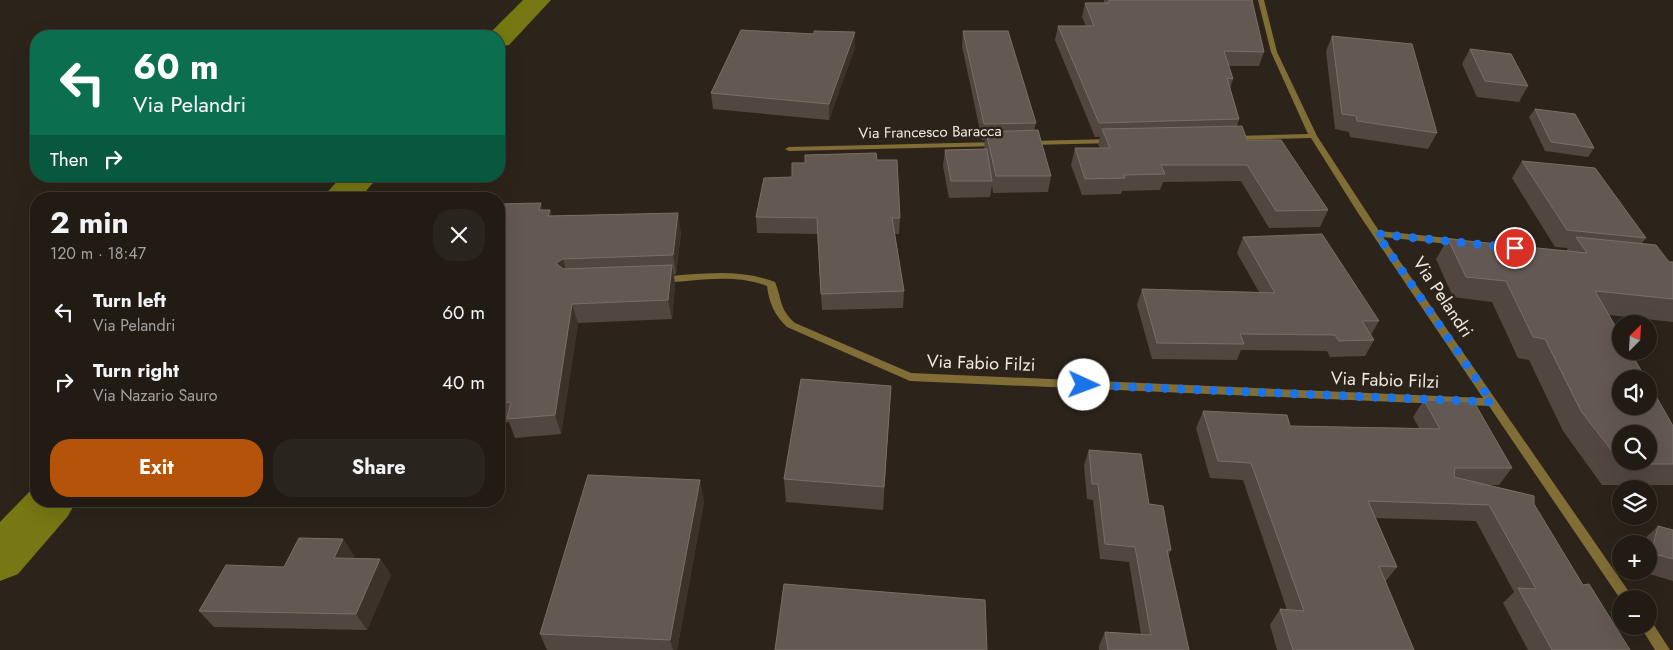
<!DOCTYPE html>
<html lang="en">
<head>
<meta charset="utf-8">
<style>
	:root { --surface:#211b14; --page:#29241d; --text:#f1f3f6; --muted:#a2a1a0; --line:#3e3934; --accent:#b45309 }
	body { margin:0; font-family:Jost,sans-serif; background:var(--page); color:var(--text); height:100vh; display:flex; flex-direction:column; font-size:19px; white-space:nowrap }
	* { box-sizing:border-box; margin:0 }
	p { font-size:16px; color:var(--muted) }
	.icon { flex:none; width:28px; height:28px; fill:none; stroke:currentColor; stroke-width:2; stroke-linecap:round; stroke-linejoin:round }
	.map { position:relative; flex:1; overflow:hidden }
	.details { position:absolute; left:30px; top:192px; width:475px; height:315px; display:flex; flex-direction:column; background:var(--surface); border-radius:20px; box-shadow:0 5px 20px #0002,0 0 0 1px var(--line) }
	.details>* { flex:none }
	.top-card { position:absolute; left:30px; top:30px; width:475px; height:152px; border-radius:20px; box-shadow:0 5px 20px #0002,0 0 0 1px var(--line); background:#0b6e4f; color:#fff; overflow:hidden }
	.needle { width:32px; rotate:24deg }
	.fabs { position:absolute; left:1612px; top:315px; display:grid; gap:10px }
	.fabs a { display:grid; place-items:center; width:45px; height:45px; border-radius:50%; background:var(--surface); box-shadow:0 5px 20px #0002,0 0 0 1px var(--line); font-size:25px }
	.pin { position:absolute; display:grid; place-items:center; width:42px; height:42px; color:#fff; margin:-21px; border:2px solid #fff; border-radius:50%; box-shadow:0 1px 5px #0007 }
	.me { position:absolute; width:55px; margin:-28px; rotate:92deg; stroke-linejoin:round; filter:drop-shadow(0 0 4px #0008) }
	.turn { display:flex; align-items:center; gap:18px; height:105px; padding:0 20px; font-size:22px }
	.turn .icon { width:65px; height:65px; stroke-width:2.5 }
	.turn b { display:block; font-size:35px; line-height:42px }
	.then { display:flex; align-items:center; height:48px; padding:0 20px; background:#0003; gap:10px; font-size:19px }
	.round { display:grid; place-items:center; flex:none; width:52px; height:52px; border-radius:20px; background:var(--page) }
	.headline { display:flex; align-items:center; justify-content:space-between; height:85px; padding:0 20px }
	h1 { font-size:30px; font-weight:700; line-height:38px }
	.button { display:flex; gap:10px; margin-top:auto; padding:10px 20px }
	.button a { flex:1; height:58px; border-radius:20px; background:var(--accent); color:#fff; font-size:20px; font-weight:700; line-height:58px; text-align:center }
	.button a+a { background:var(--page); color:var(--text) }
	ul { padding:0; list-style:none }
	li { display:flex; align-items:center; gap:15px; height:70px; padding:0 20px }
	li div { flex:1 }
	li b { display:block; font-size:19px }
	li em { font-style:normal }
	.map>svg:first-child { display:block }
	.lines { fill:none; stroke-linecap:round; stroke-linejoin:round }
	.canal { fill:#767813; fill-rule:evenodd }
	.minor { fill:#816e37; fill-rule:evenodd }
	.wall { fill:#524740 }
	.shaded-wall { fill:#3c322a }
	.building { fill:#635952; stroke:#786f68; fill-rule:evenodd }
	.route { stroke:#1a73e8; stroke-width:9; stroke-dasharray:0 16.2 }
	.labels { text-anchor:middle; stroke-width:5; stroke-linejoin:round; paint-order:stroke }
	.far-street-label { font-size:15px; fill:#eee9e2; stroke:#2c241b }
	.street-label { font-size:18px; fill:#eee9e2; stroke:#2c241b }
</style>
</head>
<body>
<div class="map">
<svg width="1673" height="650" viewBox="0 0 1673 650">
	<rect width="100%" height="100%" fill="#2c241b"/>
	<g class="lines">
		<path class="canal" d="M 523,0 L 551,0 L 509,45 L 499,47 L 499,36 L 487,36 Z
			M 342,176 L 379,176 L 359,199 L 321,199 Z
			M 36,485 L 36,501 L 76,501 L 68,516 L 18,574 L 0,581 L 0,522 Z"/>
		<path class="minor" d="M 1258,0 L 1264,0 L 1277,52 L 1317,136 L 1379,231 L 1458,239 L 1463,242 L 1458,245 L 1383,237 L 1634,599 L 1621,599 L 1621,600 L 1489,406 L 910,381 L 787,327 C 775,316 769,303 767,286 C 734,273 696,281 661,283 L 656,280 L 661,277 C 700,274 738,268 775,282 C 782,299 779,309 795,323 L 911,373 L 1483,398 L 1358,213 L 1311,138 L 1234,140 L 1230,138 L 1234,136 L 1308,134 L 1271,52 Z
			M 1112,139 L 1116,141 L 1115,143 L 1029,145 L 1025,143 L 1029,141 Z
			M 997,142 L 1001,144 L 1000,146 L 789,151 L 785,149 L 789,147 Z
			M 1649,620 L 1652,622 L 1670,650 L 1655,650 L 1640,626 L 1649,626 Z"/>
	</g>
	<path class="wall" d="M 1104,0 L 1252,0 L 1264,52 L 1259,66 L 1229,66 L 1233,79 L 1230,89 L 1239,119 L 1237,126 L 1247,140 L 1328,210 L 1320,227 L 1269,228 L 1241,181 L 1163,182 L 1160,190 L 1122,191 L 1121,194 L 1082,195 L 1071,165 L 1075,148 L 1100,148 L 1098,145 L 1100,137 L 1095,137 L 1055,40 L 1058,26 L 1086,26 L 1082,17 L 1085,3 L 1104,3 Z
		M 963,31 L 1036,123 L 1034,131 L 1051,176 L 1048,192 L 993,193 L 992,185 L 990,197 L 949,198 L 943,166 L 945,150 L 984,149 L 985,140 L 982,140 L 962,46 Z
		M 855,32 L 855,47 L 829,120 L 713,109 L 711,93 L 814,34 Z
		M 1332,36 L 1437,133 L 1428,149 L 1350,137 L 1349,132 L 1335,129 L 1326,51 Z
		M 1470,49 L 1528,86 L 1519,102 L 1477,97 L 1462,64 Z
		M 1535,109 L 1594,148 L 1588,157 L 1545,151 L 1529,117 Z
		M 877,160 L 900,218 L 899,234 L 895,234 L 904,291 L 903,308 L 822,310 L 817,234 L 757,233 L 756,217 Z
		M 1522,161 L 1646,238 L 1642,243 L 1669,262 L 1673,262 L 1673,322 L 1609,315 L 1673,426 L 1673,485 L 1602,485 L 1563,431 L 1529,360 L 1518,358 L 1492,302 L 1453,297 L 1436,259 L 1448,239 L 1566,251 L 1568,248 L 1555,247 L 1512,178 Z
		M 499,204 L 543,210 L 550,210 L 552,216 L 681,232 L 676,274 L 674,274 L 675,284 L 672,319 L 578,323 L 561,434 L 515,438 L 509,422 L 499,423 Z
		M 1243,237 L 1379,321 L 1371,335 L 1374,340 L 1365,356 L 1330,357 L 1327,351 L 1241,350 L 1237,360 L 1152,359 L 1137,305 L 1142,289 L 1259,292 L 1237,253 Z
		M 891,386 L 883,510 L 786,502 L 784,479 Z
		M 1424,400 L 1512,468 L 1499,485 L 1486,485 L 1534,504 L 1583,585 L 1630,650 L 1528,650 L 1503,603 L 1514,592 L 1476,521 L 1375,518 L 1397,567 L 1385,582 L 1414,650 L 1277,650 L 1270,625 L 1280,609 L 1287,610 L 1243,480 L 1210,478 L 1196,428 L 1203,411 L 1290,426 L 1419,428 L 1413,417 Z
		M 1089,450 L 1149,504 L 1171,550 L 1168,556 L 1189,650 L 1099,650 L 1099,646 L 1105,632 L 1141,634 L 1129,562 L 1100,559 L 1093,500 L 1087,499 L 1084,465 Z
		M 704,502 L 677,650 L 547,650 L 540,634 Z
		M 1658,526 L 1673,530 L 1673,581 L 1639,571 L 1649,571 L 1649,544 L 1639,544 L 1640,543 Z
		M 343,539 L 354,556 L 353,558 L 380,559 L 391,575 L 367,630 L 214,627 L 199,611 L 284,567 Z"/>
	<path class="shaded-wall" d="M 855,32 L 855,47 L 829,120 L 829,104 Z
		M 541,203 L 546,221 L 539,210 Z
		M 550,210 L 555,228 L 548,216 Z
		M 678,213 L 681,232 L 676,274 L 673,255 Z
		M 563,259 L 568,278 L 556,263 Z
		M 672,265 L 675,284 L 672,319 L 668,300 Z
		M 572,304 L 578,323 L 561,434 L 555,415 Z
		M 700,480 L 704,502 L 677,650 L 673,650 L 670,640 Z
		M 343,539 L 354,556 L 346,574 L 334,558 Z
		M 380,559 L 391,575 L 367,630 L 356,614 Z"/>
	<path class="building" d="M 1109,0 L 1252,0 L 1264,52 L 1224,51 L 1233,79 L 1227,78 L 1239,119 L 1099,123 L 1058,26 L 1094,26 L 1085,3 L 1109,3 Z
		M 741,30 L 814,34 L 814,31 L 855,32 L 829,104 L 711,93 Z
		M 963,31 L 1008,31 L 1036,123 L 984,124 Z
		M 1332,36 L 1412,44 L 1437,133 L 1357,121 L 1356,116 L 1342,114 Z
		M 1470,49 L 1511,54 L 1528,86 L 1485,81 Z
		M 1535,109 L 1575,114 L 1594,148 L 1551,142 Z
		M 1242,126 L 1247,140 L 1281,140 L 1328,210 L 1276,211 L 1247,165 L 1161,165 L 1165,174 L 1124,175 L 1125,178 L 1085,179 L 1075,148 L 1110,148 L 1102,129 Z
		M 1038,130 L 1051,176 L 996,176 L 986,132 Z
		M 987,149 L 992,181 L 951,181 L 945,150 Z
		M 876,153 L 877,160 L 897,160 L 900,218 L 892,218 L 904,291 L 821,294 L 817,218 L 756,217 L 764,178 L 792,177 L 792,163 L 805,163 L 805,155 Z
		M 1522,161 L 1595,168 L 1646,238 L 1567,230 Z
		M 541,203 L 539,210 L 550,210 L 548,216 L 678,213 L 673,255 L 563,259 L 556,263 L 563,269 L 672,265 L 668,300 L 572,304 L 555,415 L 507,419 L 511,402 L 499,403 L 499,204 Z
		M 1322,234 L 1379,321 L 1362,321 L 1374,340 L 1339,341 L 1335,335 L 1240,334 L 1244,344 L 1157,343 L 1142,289 L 1275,293 L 1243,237 Z
		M 1576,237 L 1656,245 L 1669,262 L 1673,262 L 1673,299 L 1595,291 L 1621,336 L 1621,351 L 1630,351 L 1646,379 L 1621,379 L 1621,406 L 1649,406 L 1649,384 L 1673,426 L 1673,464 L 1622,464 L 1581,411 L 1545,339 L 1533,337 L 1506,281 L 1466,277 L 1448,239 L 1587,253 ZM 1621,434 L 1649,434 L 1649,461 L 1621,461 Z
		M 801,379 L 891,386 L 884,487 L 784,479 Z
		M 1424,400 L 1474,402 L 1512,468 L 1455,468 L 1454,477 L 1534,496 L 1534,504 L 1583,585 L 1589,584 L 1630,650 L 1552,650 L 1518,588 L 1536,589 L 1489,505 L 1368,501 L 1397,567 L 1379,566 L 1414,650 L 1293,650 L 1280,609 L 1304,611 L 1251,463 L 1218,461 L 1203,411 L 1287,415 L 1290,426 L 1440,429 Z
		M 1089,450 L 1141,454 L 1149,504 L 1163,506 L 1171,550 L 1167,550 L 1189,650 L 1108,650 L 1105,632 L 1151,635 L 1135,547 L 1105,544 L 1098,484 L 1092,484 Z
		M 588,475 L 700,480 L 670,640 L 540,634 Z
		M 1658,526 L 1673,530 L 1673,559 L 1651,553 Z
		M 299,538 L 343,539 L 334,558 L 380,559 L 356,614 L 199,611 L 226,565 L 284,567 Z
		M 784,584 L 985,600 L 987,650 L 775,650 Z"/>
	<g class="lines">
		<path class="route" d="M 1084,385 L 1492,402 L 1377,234 L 1515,248"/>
	</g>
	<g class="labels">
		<g class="far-street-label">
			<text transform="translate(930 132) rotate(-1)" y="5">Via Francesco Baracca</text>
		</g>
		<g class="street-label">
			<text transform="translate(1443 297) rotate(56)" y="6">Via Pelandri</text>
			<text transform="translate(981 363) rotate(2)" y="6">Via Fabio Filzi</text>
			<text transform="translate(1385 380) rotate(2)" y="6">Via Fabio Filzi</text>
		</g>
	</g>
</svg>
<div class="fabs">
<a><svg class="needle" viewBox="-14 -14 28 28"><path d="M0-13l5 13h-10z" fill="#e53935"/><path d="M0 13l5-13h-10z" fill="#a2a1a0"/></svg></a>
<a><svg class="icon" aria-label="sound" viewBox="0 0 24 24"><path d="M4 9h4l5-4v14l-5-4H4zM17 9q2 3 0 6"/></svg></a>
<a><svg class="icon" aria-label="search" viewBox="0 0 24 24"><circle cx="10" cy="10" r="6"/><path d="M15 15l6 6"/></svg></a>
<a><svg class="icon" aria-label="layers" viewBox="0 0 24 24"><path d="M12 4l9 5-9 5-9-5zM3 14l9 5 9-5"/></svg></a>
<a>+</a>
<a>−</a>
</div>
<div class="pin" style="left:1515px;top:248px;background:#d93025"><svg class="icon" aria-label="arrive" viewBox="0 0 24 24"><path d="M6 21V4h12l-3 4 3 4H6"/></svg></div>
<svg class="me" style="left:1084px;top:385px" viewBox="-20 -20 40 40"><circle r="19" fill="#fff"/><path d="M0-13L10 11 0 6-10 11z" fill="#1a73e8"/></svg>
<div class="top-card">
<div class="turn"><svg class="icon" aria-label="left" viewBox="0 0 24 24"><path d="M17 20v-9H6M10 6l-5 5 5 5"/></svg><div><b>60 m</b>Via Pelandri</div></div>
<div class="then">Then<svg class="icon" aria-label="right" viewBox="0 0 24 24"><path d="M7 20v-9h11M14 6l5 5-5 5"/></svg></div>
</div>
<section class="details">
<div class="headline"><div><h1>2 min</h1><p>120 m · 18:47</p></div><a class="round"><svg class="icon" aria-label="close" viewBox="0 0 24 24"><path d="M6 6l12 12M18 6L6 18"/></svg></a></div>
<ul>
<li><svg class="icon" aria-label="left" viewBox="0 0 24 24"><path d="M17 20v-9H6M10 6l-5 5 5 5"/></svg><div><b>Turn left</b><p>Via Pelandri</p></div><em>60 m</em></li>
<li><svg class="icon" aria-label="right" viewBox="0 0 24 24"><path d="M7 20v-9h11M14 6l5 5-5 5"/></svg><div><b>Turn right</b><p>Via Nazario Sauro</p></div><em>40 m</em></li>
</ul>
<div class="button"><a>Exit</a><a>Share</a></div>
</section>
</div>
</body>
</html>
